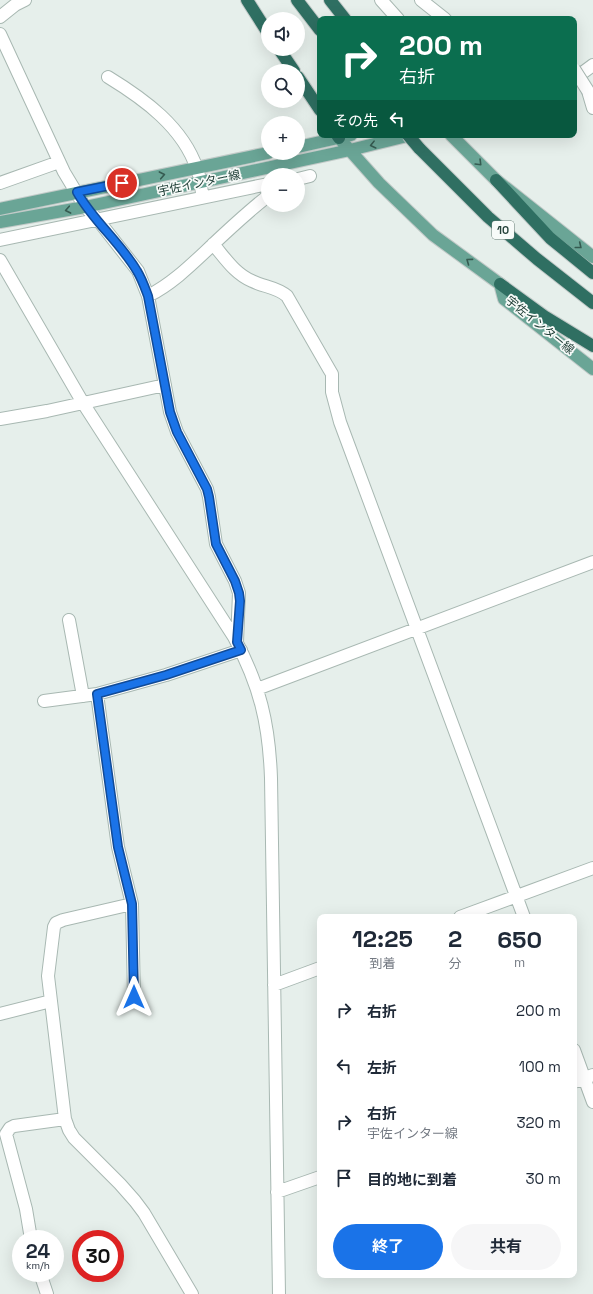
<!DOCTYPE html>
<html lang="ja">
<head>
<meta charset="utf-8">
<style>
	:root { --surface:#fff; --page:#f6f6f7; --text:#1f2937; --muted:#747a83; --accent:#1a73e8 }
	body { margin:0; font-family:"Space Grotesk","Noto Sans JP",sans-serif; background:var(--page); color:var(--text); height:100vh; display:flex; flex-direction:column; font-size:15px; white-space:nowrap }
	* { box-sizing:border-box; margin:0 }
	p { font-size:13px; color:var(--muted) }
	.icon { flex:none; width:22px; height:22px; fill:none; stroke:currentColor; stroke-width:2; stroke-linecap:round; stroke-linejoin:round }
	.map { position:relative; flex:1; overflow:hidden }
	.sheet { position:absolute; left:317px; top:914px; width:260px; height:364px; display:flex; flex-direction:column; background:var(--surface); border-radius:8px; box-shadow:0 4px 16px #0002 }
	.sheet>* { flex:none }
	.guide { position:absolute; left:317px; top:16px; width:260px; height:122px; border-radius:8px; box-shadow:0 4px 16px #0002; background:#0b6e4f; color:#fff; overflow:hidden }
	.tools { position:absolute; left:261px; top:12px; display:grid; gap:8px }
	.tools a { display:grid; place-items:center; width:44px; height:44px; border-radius:50%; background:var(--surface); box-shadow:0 4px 16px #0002; font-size:20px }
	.speed { position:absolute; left:12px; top:1230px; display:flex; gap:8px; font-size:20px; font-weight:700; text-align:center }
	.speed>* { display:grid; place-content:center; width:52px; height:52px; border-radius:50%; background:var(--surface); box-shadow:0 4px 16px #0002; line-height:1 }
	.speed small { font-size:10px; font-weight:400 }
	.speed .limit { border:6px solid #d22; background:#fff; color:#111 }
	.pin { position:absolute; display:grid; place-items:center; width:34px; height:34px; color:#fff; margin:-17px; border:2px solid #fff; border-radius:50%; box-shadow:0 1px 4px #0007 }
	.me { position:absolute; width:44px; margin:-22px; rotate:0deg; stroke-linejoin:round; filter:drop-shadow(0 0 3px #0008) }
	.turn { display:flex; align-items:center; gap:14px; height:84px; padding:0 16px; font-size:18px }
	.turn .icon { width:52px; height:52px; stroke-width:2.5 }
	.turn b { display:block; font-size:28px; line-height:34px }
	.then { display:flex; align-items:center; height:38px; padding:0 16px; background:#0003; gap:8px; font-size:15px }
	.eta { display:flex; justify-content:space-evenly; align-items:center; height:68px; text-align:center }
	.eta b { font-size:24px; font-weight:700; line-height:28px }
	.primary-button { display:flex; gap:8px; margin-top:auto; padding:8px 16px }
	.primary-button a { flex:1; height:46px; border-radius:24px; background:var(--accent); color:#fff; font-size:16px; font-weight:700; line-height:46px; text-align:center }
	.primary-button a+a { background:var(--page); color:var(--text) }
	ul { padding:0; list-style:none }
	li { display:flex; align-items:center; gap:12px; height:56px; padding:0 16px }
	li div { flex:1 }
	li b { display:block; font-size:15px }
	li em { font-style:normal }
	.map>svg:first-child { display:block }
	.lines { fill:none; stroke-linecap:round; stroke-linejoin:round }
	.minor-casing { stroke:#a8b8b2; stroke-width:14 }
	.major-casing { stroke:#c2cac8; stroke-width:14 }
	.highway-casing { stroke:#c2cac8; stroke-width:14 }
	.minor { stroke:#fff; stroke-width:12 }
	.major { stroke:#6aa596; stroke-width:12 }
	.highway { stroke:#2f6f62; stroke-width:12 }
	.minor-bridge-casing { stroke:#a8b8b2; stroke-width:14; stroke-linecap:butt }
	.highway-bridge-casing { stroke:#c2cac8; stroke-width:14; stroke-linecap:butt }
	.minor-bridge { stroke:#fff; stroke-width:12 }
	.highway-bridge { stroke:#2f6f62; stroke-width:12 }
	.oneway { stroke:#365b51 }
	.route-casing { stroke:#114b97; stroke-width:10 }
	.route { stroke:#1a73e8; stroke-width:7 }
	.labels { text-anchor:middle; stroke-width:3.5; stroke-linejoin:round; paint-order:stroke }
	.shield { fill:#f7fbf9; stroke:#637a73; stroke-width:1 }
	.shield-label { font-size:11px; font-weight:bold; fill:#24423a }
	.street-label { font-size:12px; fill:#24423a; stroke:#f7fbf9 }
</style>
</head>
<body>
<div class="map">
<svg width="593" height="1294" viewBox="0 0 593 1294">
	<rect width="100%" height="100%" fill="#e6efeb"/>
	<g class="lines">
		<g class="minor-casing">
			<path id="minor" d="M 381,0 L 398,19
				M 421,0 L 445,19
				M 0,17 L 15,5 L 25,0
				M 0,34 L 64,172 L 85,207 L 98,220 L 138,271 L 148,296 L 170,412 L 177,432 L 207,489 L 209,497 L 216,544 L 235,581 L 239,593 L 237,642
				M 108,77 C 144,99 183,127 197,169 C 200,176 201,185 202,193
				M 574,79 L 593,65
				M 588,91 L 593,108
				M 298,179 L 310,176
				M 0,183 L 59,162
				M 0,240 L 268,184
				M 213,244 C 225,258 235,274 252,281 C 264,287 277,287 287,296 L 329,369 L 332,374 L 332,392 L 340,422 L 524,917
				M 0,260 L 83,403 L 234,637 C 260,686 269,723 271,778 L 279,1294
				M 148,296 C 170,285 188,268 206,251 C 226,232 246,213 268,196
				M 0,419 L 47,411 L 165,385
				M 69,620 L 83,696
				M 257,689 L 593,562
				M 97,694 L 118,847 L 132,904 L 134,997
				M 44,701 L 97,694 L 166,675 L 241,650
				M 132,904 L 63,920 L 56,923 L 54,927 L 48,976 L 65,1119 L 69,1130 L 74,1138 L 120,1184 L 135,1201 L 144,1213 L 192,1294
				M 460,917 L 593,868
				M 274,985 L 320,968
				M 0,1014 L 51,1001
				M 574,1050 L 593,1102
				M 574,1082 L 593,1075
				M 277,1192 L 320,1177
				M 31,1239 L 26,1209 L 6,1134 L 10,1128 L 14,1126 L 65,1119
				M 40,1273 L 47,1294"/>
		</g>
		<g class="major-casing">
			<path id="major" d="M 451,135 L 496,180 L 593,257
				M 339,138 L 379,183 L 433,235 L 500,284 L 504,299 L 593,369
				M 298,147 L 351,135
				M 0,209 L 268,153
				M 0,222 L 85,207 L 350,150 L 411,135"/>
		</g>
		<g class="highway-casing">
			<path id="highway" d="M 247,0 L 268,33
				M 297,0 L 320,30
				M 330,0 L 345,19
				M 279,49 L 294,71
				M 298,77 L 320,110
				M 337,135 L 339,138
				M 419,148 L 488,217 L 537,259 L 593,303
				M 496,180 L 550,238 L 593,273
				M 500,284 L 544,316 L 593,346"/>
		</g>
		<use href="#minor" class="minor"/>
		<use href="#major" class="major"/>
		<use href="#highway" class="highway"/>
		<g class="minor-bridge-casing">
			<path id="minor-bridge" d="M 574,69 L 588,91"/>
		</g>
		<g class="highway-bridge-casing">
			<path id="highway-bridge" d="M 408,135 L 419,148"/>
		</g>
		<use href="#minor-bridge" class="minor-bridge"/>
		<use href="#highway-bridge" class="highway-bridge"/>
	</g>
	<defs><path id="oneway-chevron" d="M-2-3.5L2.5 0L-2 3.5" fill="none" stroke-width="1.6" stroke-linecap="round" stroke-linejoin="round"/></defs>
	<g class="oneway">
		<use href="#oneway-chevron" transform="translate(373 145) rotate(166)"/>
		<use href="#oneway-chevron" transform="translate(479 163) rotate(45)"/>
		<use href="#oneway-chevron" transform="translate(162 175) rotate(-11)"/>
		<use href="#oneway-chevron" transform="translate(68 210) rotate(169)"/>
		<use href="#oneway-chevron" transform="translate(579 246) rotate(39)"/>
		<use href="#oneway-chevron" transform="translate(469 261) rotate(-144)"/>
	</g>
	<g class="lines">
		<g class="route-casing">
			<path id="route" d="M 122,183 L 77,192 C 93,221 120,242 137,271 C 142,279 145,288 148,296 L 170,412 L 177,432 L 207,489 L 209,497 L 216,544 L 235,581 L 239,593 L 240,601 L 237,642 L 241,650 L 166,675 L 97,694 L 118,847 L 132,904 L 134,997"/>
		</g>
		<use href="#route" class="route"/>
	</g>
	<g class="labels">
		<rect class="shield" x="492" y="221" width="22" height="18" rx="3"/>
		<g class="shield-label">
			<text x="503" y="234">10</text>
		</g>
		<g class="street-label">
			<text transform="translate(199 183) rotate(-12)" y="4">宇佐インター線</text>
			<text transform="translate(540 325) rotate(39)" y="4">宇佐インター線</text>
		</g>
	</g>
</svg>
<div class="tools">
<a><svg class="icon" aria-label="sound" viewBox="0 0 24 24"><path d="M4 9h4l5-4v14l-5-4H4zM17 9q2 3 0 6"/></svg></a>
<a><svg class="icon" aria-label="search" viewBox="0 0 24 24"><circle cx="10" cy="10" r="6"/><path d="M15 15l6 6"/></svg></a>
<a>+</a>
<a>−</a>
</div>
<div class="speed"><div>24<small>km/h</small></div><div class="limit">30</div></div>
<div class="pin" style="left:122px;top:183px;background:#d93025"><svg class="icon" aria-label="arrive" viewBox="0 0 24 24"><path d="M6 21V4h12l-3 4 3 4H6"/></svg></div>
<svg class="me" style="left:134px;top:997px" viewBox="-20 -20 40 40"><path d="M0-17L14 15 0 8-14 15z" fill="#1a73e8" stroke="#fff" stroke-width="4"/></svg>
<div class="guide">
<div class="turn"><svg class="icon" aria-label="right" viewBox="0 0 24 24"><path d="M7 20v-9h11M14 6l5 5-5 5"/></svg><div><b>200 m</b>右折</div></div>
<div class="then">その先<svg class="icon" aria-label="left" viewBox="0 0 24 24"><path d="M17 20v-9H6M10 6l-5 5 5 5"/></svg></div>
</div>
<section class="sheet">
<div class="eta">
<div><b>12:25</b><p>到着</p></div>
<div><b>2</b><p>分</p></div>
<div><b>650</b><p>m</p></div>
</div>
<ul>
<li><svg class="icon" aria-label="right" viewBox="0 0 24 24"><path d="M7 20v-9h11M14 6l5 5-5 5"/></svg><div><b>右折</b></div><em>200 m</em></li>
<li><svg class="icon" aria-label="left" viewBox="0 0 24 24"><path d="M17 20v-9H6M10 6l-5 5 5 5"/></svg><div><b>左折</b></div><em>100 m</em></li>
<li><svg class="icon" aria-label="right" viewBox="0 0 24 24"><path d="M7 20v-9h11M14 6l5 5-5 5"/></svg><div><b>右折</b><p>宇佐インター線</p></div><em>320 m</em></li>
<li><svg class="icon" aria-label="arrive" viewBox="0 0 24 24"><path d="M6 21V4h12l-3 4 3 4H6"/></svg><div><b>目的地に到着</b></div><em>30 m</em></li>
</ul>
<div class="primary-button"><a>終了</a><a>共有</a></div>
</section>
</div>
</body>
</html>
